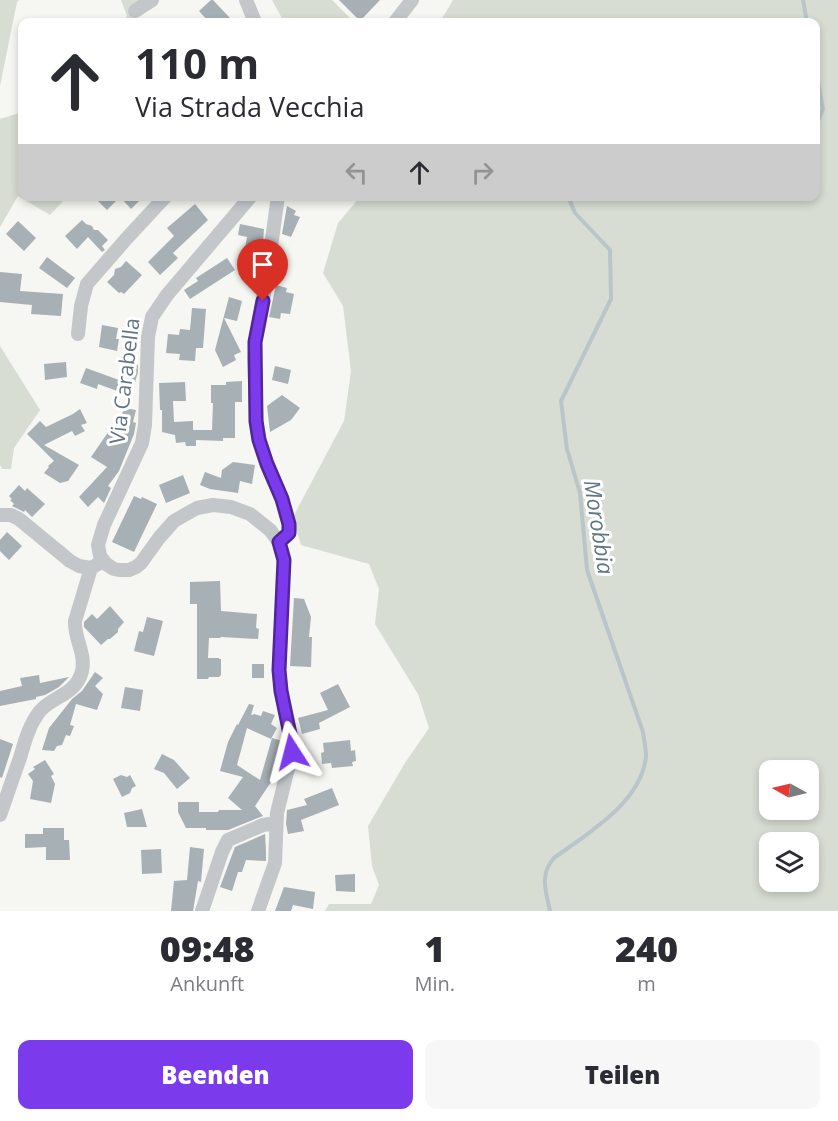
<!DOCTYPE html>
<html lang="de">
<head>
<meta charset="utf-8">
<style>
	:root { --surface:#fff; --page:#f7f7f7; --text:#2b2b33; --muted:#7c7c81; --accent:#7c3aed }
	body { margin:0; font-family:"Open Sans",sans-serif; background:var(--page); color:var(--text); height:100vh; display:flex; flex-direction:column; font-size:22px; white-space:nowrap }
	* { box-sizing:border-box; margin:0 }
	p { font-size:20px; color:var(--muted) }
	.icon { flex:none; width:33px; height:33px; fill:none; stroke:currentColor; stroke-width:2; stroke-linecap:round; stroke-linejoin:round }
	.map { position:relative; height:911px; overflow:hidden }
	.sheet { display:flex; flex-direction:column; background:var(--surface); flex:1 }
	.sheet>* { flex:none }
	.top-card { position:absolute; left:18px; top:18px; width:802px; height:183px; border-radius:12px; box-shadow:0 3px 9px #0003; background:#fff; color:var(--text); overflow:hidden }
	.needle { width:39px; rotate:278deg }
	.fabs { position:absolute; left:759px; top:760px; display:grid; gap:12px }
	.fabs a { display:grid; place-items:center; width:60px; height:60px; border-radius:12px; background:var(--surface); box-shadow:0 3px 9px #0003; font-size:30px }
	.pin { position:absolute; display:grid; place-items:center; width:51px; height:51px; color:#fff; margin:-62px -26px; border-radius:50% 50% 50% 0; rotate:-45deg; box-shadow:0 0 6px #0007 }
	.pin .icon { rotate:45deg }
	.me { position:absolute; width:66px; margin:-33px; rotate:351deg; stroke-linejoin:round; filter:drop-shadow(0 0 4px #0008) }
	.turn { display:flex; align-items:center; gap:21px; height:126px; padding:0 18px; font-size:27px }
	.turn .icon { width:78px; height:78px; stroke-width:2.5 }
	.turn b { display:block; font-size:42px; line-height:51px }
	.lanes { display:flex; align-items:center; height:57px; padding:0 18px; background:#0003; justify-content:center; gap:30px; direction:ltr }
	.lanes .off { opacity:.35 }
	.eta { display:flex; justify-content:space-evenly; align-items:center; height:102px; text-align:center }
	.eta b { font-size:36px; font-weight:800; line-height:42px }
	.primary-button { display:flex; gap:12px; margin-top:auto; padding:12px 18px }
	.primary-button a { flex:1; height:69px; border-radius:12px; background:var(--accent); color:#fff; font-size:24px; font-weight:800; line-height:69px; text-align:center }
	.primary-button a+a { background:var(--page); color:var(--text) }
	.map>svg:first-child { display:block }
	.green { fill:#d7ddd3; fill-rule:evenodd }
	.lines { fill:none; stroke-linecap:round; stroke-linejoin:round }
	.stream { stroke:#bac5c9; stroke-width:4 }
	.building { fill:#a7b0b5 }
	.minor { stroke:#c3c7ca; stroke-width:14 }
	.route-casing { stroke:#51269a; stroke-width:15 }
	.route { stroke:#7c3aed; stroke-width:10 }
	.labels { text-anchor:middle; stroke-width:6; stroke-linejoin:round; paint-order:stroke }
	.street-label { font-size:21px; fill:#647683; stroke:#fff }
	.water-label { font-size:22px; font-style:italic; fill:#5f7780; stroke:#fff }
</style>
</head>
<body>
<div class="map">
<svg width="838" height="911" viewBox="0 0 838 911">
	<rect width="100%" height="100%" fill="#f6f6f2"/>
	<path class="green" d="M 0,0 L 19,0 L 17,2 L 0,86 Z
		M 121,0 L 152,0 L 133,12 L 139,22 L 122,22 L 127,16 Z
		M 272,0 L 332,0 L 354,22 L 314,22 L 311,19 L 305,22 L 284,22 Z
		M 453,0 L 838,0 L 838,911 L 325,911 L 329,904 L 371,904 L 379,885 L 372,866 L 368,826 L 405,763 L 429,728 L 418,694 L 375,624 L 379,589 L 369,564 L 301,545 L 293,517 L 344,421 L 351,371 L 343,306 L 323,273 L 338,223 L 360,197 L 816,196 L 816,22 L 440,22 ZM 770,771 L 808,771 L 808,810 L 770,810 ZM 770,843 L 808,843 L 808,882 L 770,882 Z
		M 22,112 L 22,196 L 67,197 L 50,215 L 18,196 L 0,227 L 0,119 Z
		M 0,346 L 40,410 L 14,448 L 11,469 L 2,469 L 0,465 Z"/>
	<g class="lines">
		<path class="stream" d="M 803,0 L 807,22
			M 816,71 L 823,109 L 816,126
			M 550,911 C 546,891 539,875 554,858 C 588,833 642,802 646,756 C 646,748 644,740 643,732 L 587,570 L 580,493 L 567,449 L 561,401 L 611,299 L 610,250 L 575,213 L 568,196"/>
	</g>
	<path class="building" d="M 211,0 L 213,0 L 230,18 L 224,22 L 209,22 L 199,11 Z
		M 339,0 L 380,0 L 360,21 Z
		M 93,196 L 144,196 L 131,209 L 120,197 L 107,210 Z
		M 195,204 L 208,220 L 173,253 L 178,258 L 160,275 L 148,262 L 174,236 L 167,228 Z
		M 287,206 L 296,211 L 294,215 L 300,217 L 291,237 L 282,234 Z
		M 82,220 L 86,224 L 92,226 L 94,230 L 98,230 L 108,240 L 102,246 L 105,250 L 102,252 L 88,237 L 77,249 L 65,236 Z
		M 18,221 L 36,238 L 24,251 L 6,234 Z
		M 240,224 L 264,229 L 263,242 L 261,242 L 256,268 L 242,265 L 247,237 L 238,235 Z
		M 47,257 L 75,278 L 67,288 L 39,268 Z
		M 227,258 L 235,270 L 190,299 L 184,290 L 198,281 L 196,278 Z
		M 126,261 L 142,275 L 124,294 L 121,292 L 119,293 L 107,282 L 114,275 L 115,269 L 121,267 Z
		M 0,272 L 22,274 L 20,291 L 63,294 L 61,316 L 31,314 L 32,305 L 0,302 Z
		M 276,285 L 287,288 L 286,292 L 294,294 L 290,314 L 281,313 L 280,319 L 269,317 Z
		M 229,297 L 242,301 L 237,321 L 224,318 L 241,352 L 234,355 L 236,360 L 223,367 L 215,350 Z
		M 192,308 L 206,309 L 203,348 L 196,348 L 195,361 L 179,360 L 180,354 L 166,353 L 168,334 L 179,335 L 180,329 L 190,330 Z
		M 102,325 L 118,328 L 116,339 L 119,339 L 117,351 L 99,347 Z
		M 125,361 L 138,365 L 138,372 L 131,396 L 98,384 L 97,389 L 80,383 L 86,368 L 119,380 Z
		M 66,362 L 67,377 L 45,380 L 44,364 Z
		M 275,366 L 291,370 L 288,384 L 272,380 Z
		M 242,381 L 242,402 L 235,402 L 235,438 L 223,438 L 223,441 L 196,440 L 196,446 L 186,446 L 185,442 L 176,443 L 175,435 L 162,432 L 162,410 L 160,410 L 159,383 L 185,382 L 186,401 L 173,401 L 174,422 L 193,421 L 193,430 L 212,430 L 213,403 L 211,403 L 211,385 L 226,385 L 226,382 Z
		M 282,395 L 300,408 L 291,420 L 270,432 L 267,406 Z
		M 124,408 L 136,410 L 133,422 L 136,423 L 134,434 L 119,471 L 108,486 L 111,488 L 104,503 L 98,497 L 88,507 L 79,497 L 107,467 L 91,457 L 111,428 L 116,431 Z
		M 80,409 L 87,423 L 81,425 L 85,431 L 75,436 L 72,431 L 44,445 L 79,465 L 68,481 L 60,483 L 44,473 L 49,467 L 48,466 L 54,461 L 27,434 L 40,421 L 46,427 L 73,414 Z
		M 233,462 L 255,465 L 252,484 L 240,481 L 238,493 L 210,489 L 200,485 L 205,472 L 221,478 L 222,470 Z
		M 183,475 L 190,493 L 166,503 L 159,485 Z
		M 19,485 L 25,491 L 27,488 L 45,504 L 32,517 L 25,510 L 24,512 L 12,506 L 14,504 L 10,500 L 12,499 L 9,496 Z
		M 134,496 L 141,499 L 142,497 L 157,504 L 134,552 L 112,542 Z
		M 7,532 L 22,546 L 9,560 L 0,551 L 0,540 Z
		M 220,581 L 221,611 L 257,614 L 256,628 L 259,629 L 258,639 L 221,637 L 220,638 L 209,638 L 208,658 L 219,658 L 219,659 L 221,659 L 221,675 L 219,677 L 209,677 L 208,679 L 197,679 L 197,604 L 190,604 L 190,582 Z
		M 294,598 L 304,599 L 311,617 L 309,637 L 312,637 L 311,667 L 290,666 Z
		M 110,606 L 124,622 L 118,629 L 118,632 L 110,639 L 108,639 L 101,645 L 84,627 L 84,622 L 92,614 L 97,619 Z
		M 147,617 L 163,621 L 154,656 L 134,651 L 139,631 L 143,632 Z
		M 252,664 L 264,664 L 264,678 L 252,678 Z
		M 95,672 L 103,678 L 95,686 L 103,694 L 97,710 L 76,704 L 70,725 L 74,726 L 70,736 L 66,735 L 62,745 L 57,746 L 54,751 L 42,750 L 49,728 L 72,699 L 82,691 Z
		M 39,675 L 40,683 L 69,677 L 59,687 L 45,695 L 36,697 L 36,699 L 0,706 L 0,691 L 22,686 L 20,678 Z
		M 338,684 L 350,707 L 319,723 L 320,729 L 302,734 L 298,718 L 328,710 L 320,693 Z
		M 125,687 L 143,690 L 140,711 L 121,708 Z
		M 249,704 L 254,705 L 251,715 L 252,715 L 254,714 L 261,716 L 263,711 L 275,715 L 271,724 L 277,728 L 271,739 L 247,728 L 237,765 L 260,780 L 272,738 L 282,741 L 283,747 L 273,779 L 255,806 L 263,816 L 228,830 L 206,830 L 206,828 L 186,828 L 178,812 L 178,802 L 199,802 L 199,812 L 218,812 L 219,810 L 242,810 L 228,798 L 243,777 L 220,771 L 228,742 L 237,724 L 238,725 Z
		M 0,739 L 13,744 L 2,778 L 0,777 Z
		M 350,740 L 351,751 L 355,750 L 356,761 L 352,762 L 353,766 L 332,768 L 331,763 L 322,764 L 321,753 L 324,752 L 323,743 Z
		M 162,754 L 174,760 L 190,778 L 177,789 L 164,773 L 154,769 Z
		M 45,760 L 54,774 L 51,776 L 55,784 L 51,803 L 30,799 L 33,781 L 28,774 L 35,769 L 33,767 Z
		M 121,775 L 127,777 L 130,775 L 136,786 L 132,788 L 130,793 L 122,797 L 113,779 Z
		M 332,788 L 339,805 L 301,820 L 304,831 L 288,834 L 286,824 L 287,810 L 307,805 L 304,799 Z
		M 142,809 L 147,827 L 127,827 L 124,813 Z
		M 43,828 L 64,828 L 64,840 L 69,840 L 70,860 L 46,860 L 46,847 L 25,848 L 25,834 L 43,834 Z
		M 265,834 L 266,851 L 266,861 L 246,860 L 242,872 L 238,872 L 232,891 L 220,887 L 235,847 Z
		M 190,847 L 204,849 L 201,882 L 198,881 L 193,911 L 171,911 L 174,881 L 187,880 Z
		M 161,849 L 162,873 L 142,874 L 141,850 Z
		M 355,874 L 355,892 L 336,891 L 335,875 Z
		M 284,887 L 315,892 L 313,909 L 293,905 L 291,911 L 275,911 Z"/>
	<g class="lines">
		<path class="minor" d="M 246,0 L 255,22
			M 135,11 L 152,0
			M 395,22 L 412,0
			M 251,196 L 167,295 L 152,317 L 148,337 L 145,425 L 142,443 L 104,525 L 98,545 L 100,556 L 106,564 L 114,569 L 119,570 L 129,570 L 136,567 L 141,563 L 159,538 L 174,521 L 197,508 L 213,505 L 231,507 L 250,514 L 270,530 L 279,542 L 284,560 L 279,670 L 281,691 L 291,739 L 292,752 L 277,813 L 275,863 L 258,911
			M 278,196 L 266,283 L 255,342 L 254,359 L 257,431 L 267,464 L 282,499 L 290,528 L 287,536 L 279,542
			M 78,334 L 81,306 L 87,284 L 127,238 L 166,196
			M 0,515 L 11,515 L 19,519 L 70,561 L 79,566 L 91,568
			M 0,815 C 7,796 13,777 20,758 C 25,741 29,725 40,711 C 53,696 76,695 82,671 C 86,654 74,638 75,621 L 91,568 L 103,561
			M 202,911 L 222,852 L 228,840 L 263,825 L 276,823"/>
	</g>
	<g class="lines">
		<g class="route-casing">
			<path id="route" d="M 263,301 L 255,342 L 256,421 L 259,440 L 267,464 L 282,499 L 289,524 L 289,533 L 279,542 L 284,560 L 279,670 L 281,691 L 291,739 L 292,752"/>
		</g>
		<use href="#route" class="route"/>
	</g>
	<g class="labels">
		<g class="street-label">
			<text transform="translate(125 381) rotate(-83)" y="7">Via Carabella</text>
		</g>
		<g class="water-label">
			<text transform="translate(599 527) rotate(81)" y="8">Morobbia</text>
		</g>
	</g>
</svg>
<div class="fabs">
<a><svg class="needle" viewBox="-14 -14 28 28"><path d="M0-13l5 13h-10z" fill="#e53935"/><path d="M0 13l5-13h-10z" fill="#7c7c81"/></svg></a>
<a><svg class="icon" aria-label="layers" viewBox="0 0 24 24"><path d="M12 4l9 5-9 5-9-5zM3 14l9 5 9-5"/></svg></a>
</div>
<div class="pin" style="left:263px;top:301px;background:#d93025"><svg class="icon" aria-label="arrive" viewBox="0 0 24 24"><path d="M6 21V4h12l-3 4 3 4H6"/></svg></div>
<svg class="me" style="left:292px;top:752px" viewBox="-20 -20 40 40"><path d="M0-17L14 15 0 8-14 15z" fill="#7c3aed" stroke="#fff" stroke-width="4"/></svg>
<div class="top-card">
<div class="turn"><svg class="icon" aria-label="ahead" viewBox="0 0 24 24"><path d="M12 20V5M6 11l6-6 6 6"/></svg><div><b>110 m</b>Via Strada Vecchia</div></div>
<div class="lanes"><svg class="icon off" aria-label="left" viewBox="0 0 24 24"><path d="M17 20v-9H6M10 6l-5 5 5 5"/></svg><svg class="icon" aria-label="ahead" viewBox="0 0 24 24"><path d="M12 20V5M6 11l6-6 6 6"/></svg><svg class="icon off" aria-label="right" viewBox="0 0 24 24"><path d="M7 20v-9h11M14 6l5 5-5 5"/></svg></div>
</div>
</div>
<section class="sheet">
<div class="eta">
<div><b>09:48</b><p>Ankunft</p></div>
<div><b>1</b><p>Min.</p></div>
<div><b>240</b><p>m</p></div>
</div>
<div class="primary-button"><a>Beenden</a><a>Teilen</a></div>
</section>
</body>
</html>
